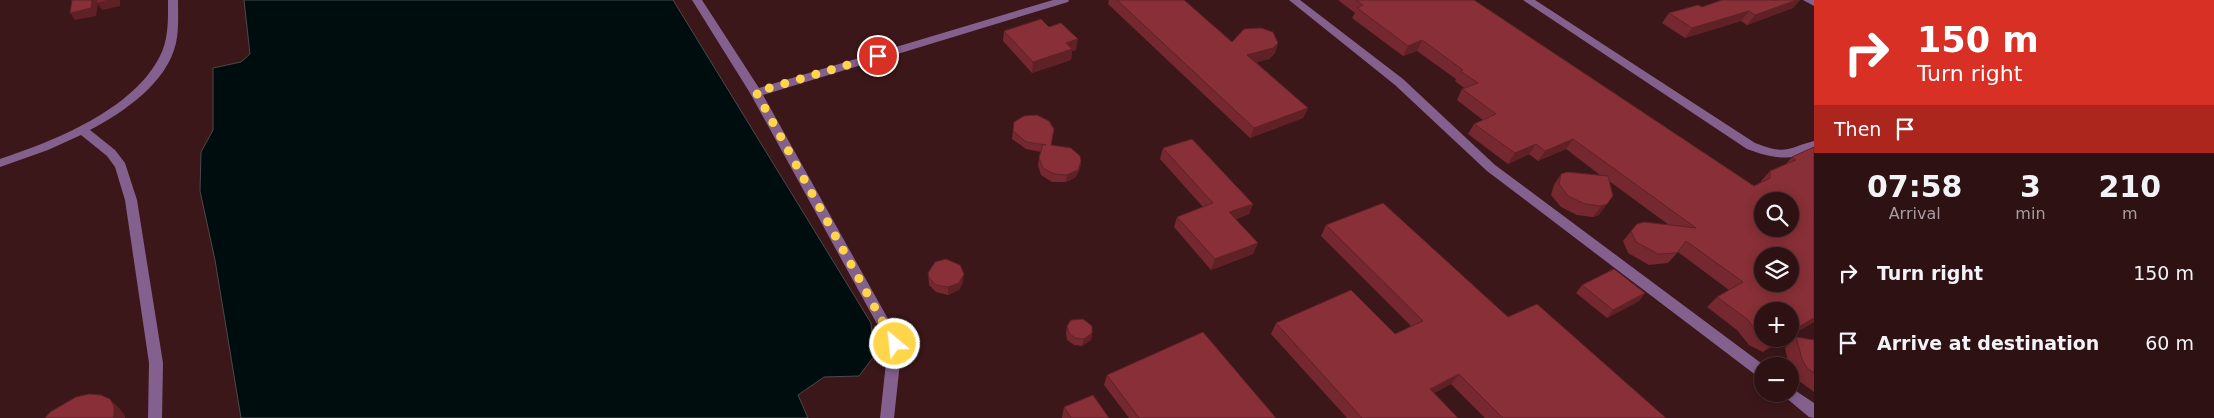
<!DOCTYPE html>
<html lang="en">
<head>
<meta charset="utf-8">
<style>
	:root { --surface:#2d1113; --page:#351a1c; --text:#f1f3f6; --muted:#a79da0; --line:#483133 }
	body { margin:0; font-family:"DejaVu Sans",sans-serif; background:var(--page); color:var(--text); height:100vh; display:flex; flex-direction:column; font-size:19px; white-space:nowrap }
	* { box-sizing:border-box; margin:0 }
	p { font-size:16px; color:var(--muted) }
	.icon { flex:none; width:28px; height:28px; fill:none; stroke:currentColor; stroke-width:2; stroke-linecap:round; stroke-linejoin:round }
	.map { position:relative; flex:1; overflow:hidden }
	.panel { display:flex; flex-direction:column; background:var(--surface); width:400px }
	.panel>* { flex:none }
	.guide { background:#d93025; color:#fff; overflow:hidden }
	.controls { position:absolute; left:1754px; top:192px; display:grid; gap:10px }
	.controls a { display:grid; place-items:center; width:45px; height:45px; border-radius:50%; background:var(--surface); box-shadow:0 2px 12px #0003,0 0 0 1px var(--line); font-size:25px }
	.pin { position:absolute; display:grid; place-items:center; width:42px; height:42px; color:#fff; margin:-21px; border:2px solid #fff; border-radius:50%; box-shadow:0 1px 5px #0007 }
	.me { position:absolute; width:55px; margin:-28px; rotate:332deg; stroke-linejoin:round; filter:drop-shadow(0 0 4px #0008) }
	.turn { display:flex; align-items:center; gap:18px; height:105px; padding:0 20px; font-size:22px }
	.turn .icon { width:65px; height:65px; stroke-width:2.5 }
	.turn b { display:block; font-size:35px; line-height:42px }
	.then { display:flex; align-items:center; height:48px; padding:0 20px; background:#0003; gap:10px; font-size:19px }
	.eta { display:flex; justify-content:space-evenly; align-items:center; height:85px; text-align:center }
	.eta b { font-size:30px; font-weight:800; line-height:35px }
	ul { padding:0; list-style:none }
	li { display:flex; align-items:center; gap:15px; height:70px; padding:0 20px }
	li div { flex:1 }
	li b { display:block; font-size:19px }
	li em { font-style:normal }
	main { display:flex; flex:1; min-height:0 }
	.map>svg:first-child { display:block }
	.water { fill:#000d0e; stroke:#494a4b }
	.lines { fill:none; stroke-linecap:round; stroke-linejoin:round }
	.minor { fill:#84608e; fill-rule:evenodd }
	.wall { fill:#75282f }
	.shaded-wall { fill:#5f2126 }
	.building { fill:#882f37; stroke:#5f2126; fill-rule:evenodd }
	.route { stroke:#ffd54a; stroke-width:9; stroke-dasharray:0 16.2 }
</style>
</head>
<body>
<main>
<div class="map">
<svg width="1814" height="418" viewBox="0 0 1814 418">
	<rect width="100%" height="100%" fill="#3c1719"/>
	<path class="water" d="M 244,0 L 673,0 L 871,323 L 874,356 L 859,376 L 824,377 L 798,395 L 808,418 L 241,418 L 215,260 L 200,191 L 201,152 L 213,130 L 213,68 L 241,62 L 250,54 Z"/>
	<g class="lines">
		<path class="minor" d="M 168,0 L 178,0 C 178,14 179,29 176,43 C 167,83 124,112 90,130 L 115,150 L 125,163 L 137,200 L 163,363 L 162,418 L 148,418 L 149,363 L 125,200 L 115,167 L 107,156 L 81,135 L 48,150 L 0,167 L 0,159 C 54,141 133,110 160,56 C 169,39 168,18 168,0 Z
			M 692,0 L 702,0 L 759,88 L 1053,0 L 1069,0 L 1068,2 L 763,95 L 902,344 L 894,418 L 880,418 L 888,344 L 750,93 Z
			M 1289,0 L 1300,0 L 1403,79 L 1495,165 L 1765,366 L 1762,366 L 1762,378 L 1757,376 L 1487,171 L 1395,85 Z
			M 1523,0 L 1535,0 L 1755,143 C 1787,155 1785,149 1814,141 L 1814,150 C 1790,162 1771,158 1747,149 Z
			M 1803,0 L 1814,0 L 1814,6 Z
			M 1790,387 L 1814,403 L 1814,418 L 1809,417 L 1785,397 L 1783,394 L 1790,394 Z"/>
	</g>
	<path class="wall" d="M 1109,0 L 1184,0 L 1232,42 L 1278,43 L 1275,53 L 1269,59 L 1256,62 L 1308,108 L 1303,118 L 1250,138 L 1108,4 Z
		M 1338,0 L 1474,0 L 1754,186 L 1761,182 L 1761,181 L 1770,171 L 1786,164 L 1792,157 L 1814,147 L 1814,322 L 1790,336 L 1790,311 L 1762,311 L 1762,339 L 1785,339 L 1763,352 L 1749,345 L 1737,330 L 1707,307 L 1717,297 L 1729,290 L 1678,252 L 1668,263 L 1649,265 L 1628,253 L 1623,241 L 1637,224 L 1669,225 L 1609,181 L 1599,215 L 1593,217 L 1577,215 L 1561,207 L 1551,195 L 1554,185 L 1561,174 L 1600,175 L 1566,149 L 1538,161 L 1529,154 L 1508,164 L 1468,134 L 1474,124 L 1483,120 L 1457,100 L 1462,89 L 1464,88 L 1455,81 L 1456,79 L 1417,51 L 1403,56 L 1352,18 L 1355,13 Z
		M 1722,0 L 1800,0 L 1793,8 L 1747,25 L 1741,21 L 1685,38 L 1662,23 L 1669,13 L 1702,7 Z
		M 1049,27 L 1076,50 L 1072,51 L 1071,60 L 1032,73 L 1003,41 L 1004,31 Z
		M 1014,122 L 1051,145 L 1081,161 L 1080,168 L 1076,177 L 1066,182 L 1052,182 L 1041,175 L 1038,165 L 1039,158 L 1041,152 L 1026,149 L 1012,139 Z
		M 1163,148 L 1253,204 L 1249,214 L 1236,219 L 1253,254 L 1211,270 L 1174,227 L 1177,217 L 1203,207 L 1160,159 Z
		M 1326,225 L 1508,317 L 1666,418 L 1485,418 L 1451,384 L 1434,393 L 1458,418 L 1347,418 L 1271,334 L 1276,323 L 1395,334 L 1411,326 L 1321,236 Z
		M 928,273 L 963,282 L 959,290 L 948,295 L 936,292 L 929,285 Z
		M 1582,285 L 1645,293 L 1639,301 L 1607,318 L 1576,293 Z
		M 1067,326 L 1092,333 L 1091,340 L 1082,346 L 1074,345 L 1067,340 L 1066,333 Z
		M 1796,337 L 1814,340 L 1814,392 L 1795,378 L 1790,370 L 1790,366 L 1789,366 L 1785,348 Z
		M 1107,375 L 1276,418 L 1129,418 L 1104,385 Z
		M 1064,407 L 1109,418 L 1062,418 L 1062,417 Z"/>
	<path class="shaded-wall" d="M 92,0 L 120,0 L 120,6 L 102,10 L 98,4 L 96,16 L 75,20 L 70,13 Z
		M 1797,0 L 1800,0 L 1793,8 L 1747,25 L 1755,15 Z
		M 1749,11 L 1741,21 L 1685,38 L 1692,28 Z
		M 1078,39 L 1076,50 L 1072,51 L 1071,60 L 1032,73 L 1033,62 L 1066,43 Z
		M 1422,40 L 1417,51 L 1403,56 L 1408,46 Z
		M 1278,43 L 1275,53 L 1269,59 L 1244,66 L 1247,55 Z
		M 1308,108 L 1303,118 L 1250,138 L 1254,128 Z
		M 1573,139 L 1566,149 L 1538,161 L 1545,151 Z
		M 1536,144 L 1529,154 L 1508,164 L 1515,153 Z
		M 1081,161 L 1080,168 L 1076,177 L 1066,182 L 1067,175 Z
		M 1253,204 L 1249,214 L 1226,223 L 1229,212 Z
		M 1607,204 L 1599,215 L 1593,217 L 1601,206 Z
		M 1258,243 L 1253,254 L 1211,270 L 1215,259 Z
		M 964,274 L 963,282 L 959,290 L 948,295 L 948,287 Z
		M 1645,293 L 1639,301 L 1607,318 L 1613,310 Z
		M 1814,318 L 1814,322 L 1790,336 L 1790,332 Z
		M 1092,333 L 1091,340 L 1082,346 L 1084,339 Z
		M 1778,339 L 1785,339 L 1763,352 L 1774,341 Z
		M 1459,374 L 1451,384 L 1423,399 L 1430,389 Z
		M 110,399 L 120,409 L 125,416 L 125,418 L 113,418 Z"/>
	<path class="building" d="M 72,0 L 92,0 L 91,8 L 70,13 Z
		M 97,0 L 110,0 L 97,3 Z
		M 1117,0 L 1184,0 L 1232,42 L 1244,29 L 1261,28 L 1273,32 L 1278,43 L 1273,48 L 1247,55 L 1308,108 L 1254,128 Z
		M 1356,0 L 1474,0 L 1754,186 L 1770,178 L 1770,171 L 1796,160 L 1792,157 L 1814,147 L 1814,318 L 1790,332 L 1790,311 L 1762,311 L 1762,336 L 1760,335 L 1747,319 L 1717,297 L 1743,282 L 1686,241 L 1677,253 L 1658,254 L 1636,242 L 1631,231 L 1637,224 L 1644,222 L 1696,228 L 1573,139 L 1545,151 L 1536,144 L 1515,153 L 1474,124 L 1496,114 L 1462,89 L 1478,83 L 1460,71 L 1463,70 L 1422,40 L 1408,46 L 1357,8 L 1363,5 ZM 1762,201 L 1790,201 L 1790,229 L 1762,229 ZM 1762,256 L 1790,256 L 1790,284 L 1762,284 Z
		M 1722,0 L 1797,0 L 1755,15 L 1749,11 L 1692,28 L 1669,13 L 1698,5 L 1702,7 Z
		M 1041,19 L 1049,27 L 1061,23 L 1078,39 L 1066,43 L 1072,49 L 1033,62 L 1004,31 Z
		M 1037,115 L 1049,121 L 1054,129 L 1051,145 L 1071,148 L 1080,156 L 1081,161 L 1078,170 L 1067,175 L 1054,174 L 1043,168 L 1039,158 L 1043,144 L 1046,145 L 1026,142 L 1013,131 L 1014,122 L 1024,116 Z
		M 1192,139 L 1253,204 L 1229,212 L 1258,243 L 1215,259 L 1177,217 L 1213,203 L 1163,148 Z
		M 1567,172 L 1608,176 L 1613,196 L 1607,204 L 1601,206 L 1585,204 L 1568,196 L 1559,184 L 1561,174 Z
		M 1383,203 L 1508,317 L 1537,304 L 1666,418 L 1503,418 L 1459,374 L 1430,389 L 1458,418 L 1362,418 L 1276,323 L 1351,290 L 1395,334 L 1423,321 L 1326,225 Z
		M 946,259 L 960,265 L 964,274 L 959,283 L 948,287 L 936,285 L 929,278 L 928,273 L 935,262 Z
		M 1614,269 L 1645,293 L 1613,310 L 1582,285 Z
		M 1083,319 L 1092,326 L 1092,333 L 1084,339 L 1075,338 L 1069,333 L 1067,326 L 1071,320 Z
		M 1203,332 L 1276,418 L 1139,418 L 1107,375 Z
		M 1796,337 L 1814,340 L 1814,373 L 1807,368 L 1802,359 Z
		M 1768,339 L 1778,339 L 1774,341 Z
		M 89,394 L 101,395 L 110,399 L 114,406 L 114,415 L 113,418 L 45,418 L 50,412 L 76,397 Z
		M 1093,395 L 1109,418 L 1071,418 L 1064,407 Z"/>
	<g class="lines">
		<path class="route" d="M 878,56 L 756,92 L 895,344"/>
	</g>
</svg>
<div class="controls">
<a><svg class="icon" aria-label="search" viewBox="0 0 24 24"><circle cx="10" cy="10" r="6"/><path d="M15 15l6 6"/></svg></a>
<a><svg class="icon" aria-label="layers" viewBox="0 0 24 24"><path d="M12 4l9 5-9 5-9-5zM3 14l9 5 9-5"/></svg></a>
<a>+</a>
<a>−</a>
</div>
<div class="pin" style="left:878px;top:56px;background:#d93025"><svg class="icon" aria-label="arrive" viewBox="0 0 24 24"><path d="M6 21V4h12l-3 4 3 4H6"/></svg></div>
<svg class="me" style="left:895px;top:344px" viewBox="-20 -20 40 40"><circle r="17" fill="#ffd54a" stroke="#fff" stroke-width="3"/><path d="M0-11L8 9 0 5-8 9z" fill="#fff"/></svg>
</div>
<section class="panel">
<div class="guide">
<div class="turn"><svg class="icon" aria-label="right" viewBox="0 0 24 24"><path d="M7 20v-9h11M14 6l5 5-5 5"/></svg><div><b>150 m</b>Turn right</div></div>
<div class="then">Then<svg class="icon" aria-label="arrive" viewBox="0 0 24 24"><path d="M6 21V4h12l-3 4 3 4H6"/></svg></div>
</div>
<div class="eta">
<div><b>07:58</b><p>Arrival</p></div>
<div><b>3</b><p>min</p></div>
<div><b>210</b><p>m</p></div>
</div>
<ul>
<li><svg class="icon" aria-label="right" viewBox="0 0 24 24"><path d="M7 20v-9h11M14 6l5 5-5 5"/></svg><div><b>Turn right</b></div><em>150 m</em></li>
<li><svg class="icon" aria-label="arrive" viewBox="0 0 24 24"><path d="M6 21V4h12l-3 4 3 4H6"/></svg><div><b>Arrive at destination</b></div><em>60 m</em></li>
</ul>
</section>
</main>
</body>
</html>
